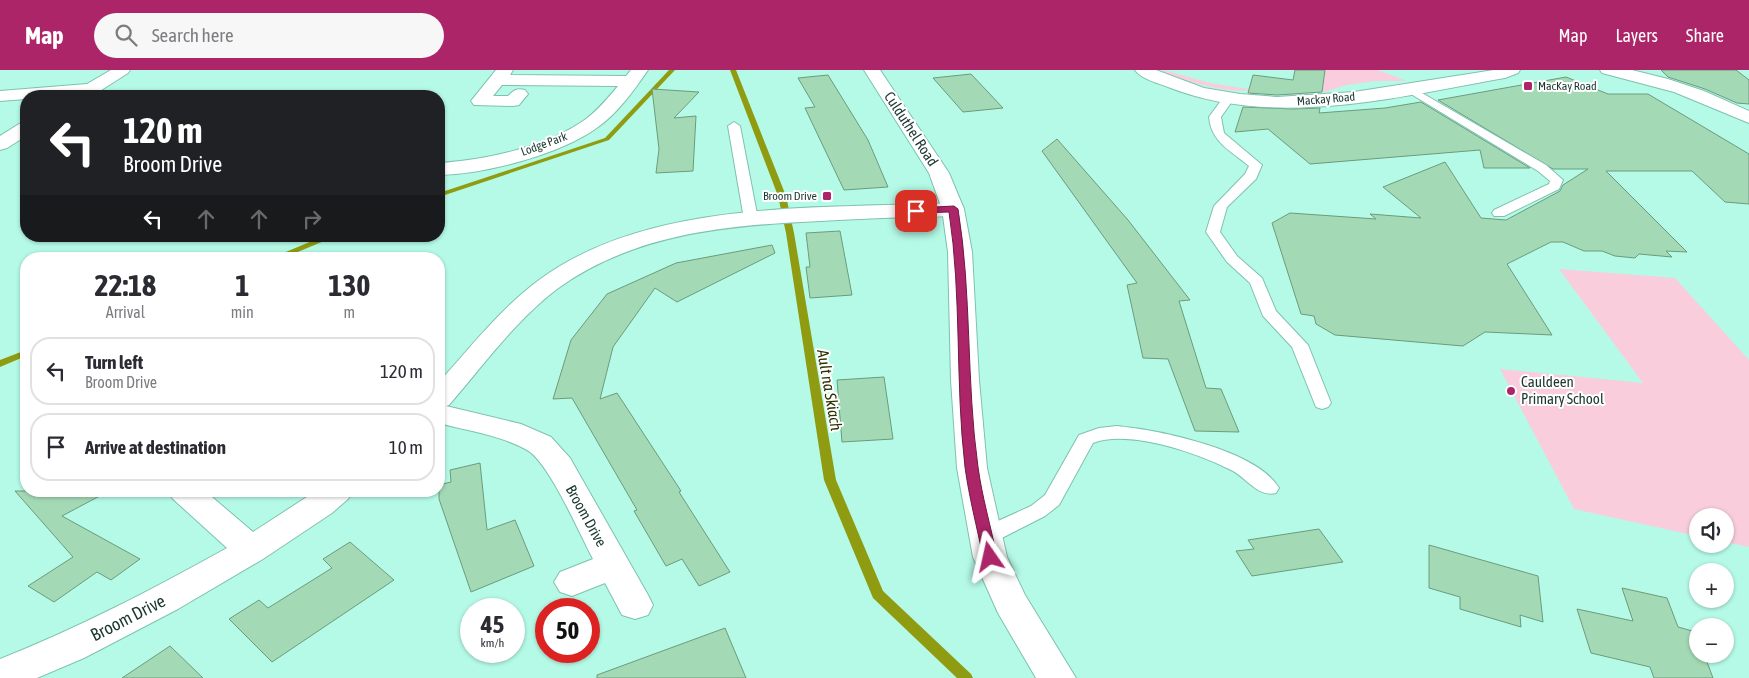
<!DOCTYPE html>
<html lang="en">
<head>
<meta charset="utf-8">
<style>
	:root { --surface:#fff; --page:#f7f7f7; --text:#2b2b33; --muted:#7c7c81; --line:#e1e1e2; --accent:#ad2569 }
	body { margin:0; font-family:"Asap Condensed",sans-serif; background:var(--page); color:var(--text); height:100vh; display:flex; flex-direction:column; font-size:19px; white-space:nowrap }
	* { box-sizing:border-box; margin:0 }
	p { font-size:16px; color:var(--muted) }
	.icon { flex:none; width:28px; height:28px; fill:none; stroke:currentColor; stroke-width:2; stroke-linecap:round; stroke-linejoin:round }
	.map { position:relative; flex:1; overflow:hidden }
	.drawer { position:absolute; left:20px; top:182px; width:425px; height:245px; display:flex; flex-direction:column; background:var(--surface); border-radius:20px; box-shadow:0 1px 4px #0004 }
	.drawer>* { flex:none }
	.top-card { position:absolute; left:20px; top:20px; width:425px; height:152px; border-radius:20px; box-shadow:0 1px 4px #0004; background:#202124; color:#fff; overflow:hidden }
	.controls { position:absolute; left:1689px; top:438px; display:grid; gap:10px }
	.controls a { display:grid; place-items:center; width:45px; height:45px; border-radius:50%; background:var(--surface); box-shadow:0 1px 4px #0004; font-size:25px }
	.speed { position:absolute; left:460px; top:528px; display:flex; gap:10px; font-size:25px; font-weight:700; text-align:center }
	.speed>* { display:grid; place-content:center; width:65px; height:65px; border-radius:50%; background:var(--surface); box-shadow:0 1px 4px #0004; line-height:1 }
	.speed small { font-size:12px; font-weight:400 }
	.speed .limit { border:8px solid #d22; background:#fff; color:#111 }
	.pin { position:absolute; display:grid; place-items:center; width:42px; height:42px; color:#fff; margin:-21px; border-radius:10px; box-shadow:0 2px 8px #0006 }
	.me { position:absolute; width:55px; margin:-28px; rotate:349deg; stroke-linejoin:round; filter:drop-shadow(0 0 4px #0008) }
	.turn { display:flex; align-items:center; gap:18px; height:105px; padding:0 20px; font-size:22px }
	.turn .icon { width:65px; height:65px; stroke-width:2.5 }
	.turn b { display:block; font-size:35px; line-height:42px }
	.lanes { display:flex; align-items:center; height:48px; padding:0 20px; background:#0003; justify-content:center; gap:25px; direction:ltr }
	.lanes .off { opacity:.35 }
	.eta { display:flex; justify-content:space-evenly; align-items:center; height:85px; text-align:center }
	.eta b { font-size:30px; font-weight:700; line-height:35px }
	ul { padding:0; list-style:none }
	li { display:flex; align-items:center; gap:15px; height:68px; margin:0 10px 8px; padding:0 10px; border:2px solid var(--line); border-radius:20px }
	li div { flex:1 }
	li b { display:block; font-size:19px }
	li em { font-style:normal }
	header { display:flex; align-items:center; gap:30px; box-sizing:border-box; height:70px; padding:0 25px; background:var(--accent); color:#fff }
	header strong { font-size:24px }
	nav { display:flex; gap:28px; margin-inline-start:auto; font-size:18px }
	.search { width:350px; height:45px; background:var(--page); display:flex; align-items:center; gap:12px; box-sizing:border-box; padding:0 18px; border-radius:28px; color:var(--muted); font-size:19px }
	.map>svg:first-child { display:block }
	.green { fill:#f9cddc }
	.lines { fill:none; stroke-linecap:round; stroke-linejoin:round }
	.stream { fill:#8f9c11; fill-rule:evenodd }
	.building { fill:#a4d9b6; stroke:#6a9c7c }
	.lane-casing { stroke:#7ec1af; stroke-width:2 }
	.street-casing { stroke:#7ec1af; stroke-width:2 }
	.secondary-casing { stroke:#7ec1af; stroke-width:2 }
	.lane { fill:#fff; fill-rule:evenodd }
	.street { fill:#fff; fill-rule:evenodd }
	.secondary { fill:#fff; fill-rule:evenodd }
	.route { fill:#ad2569; stroke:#701844 }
	.poi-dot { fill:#ad2569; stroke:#fff; stroke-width:2 }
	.labels { text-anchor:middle; stroke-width:4; stroke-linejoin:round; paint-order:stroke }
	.far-poi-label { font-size:12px; fill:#1b3730; stroke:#fff; text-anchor:start }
	.far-street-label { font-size:12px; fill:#1b3730; stroke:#fff }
	.street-label { font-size:15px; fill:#1b3730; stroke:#fff }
	.poi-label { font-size:15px; fill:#1b3730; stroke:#fff; text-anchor:start }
	.water-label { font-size:16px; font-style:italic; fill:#2d3100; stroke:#fff }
	.near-street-label { font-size:18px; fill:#1b3730; stroke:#fff }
</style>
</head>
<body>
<header>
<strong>Map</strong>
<div class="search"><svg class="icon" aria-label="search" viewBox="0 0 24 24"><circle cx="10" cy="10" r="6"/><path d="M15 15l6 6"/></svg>Search here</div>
<nav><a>Map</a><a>Layers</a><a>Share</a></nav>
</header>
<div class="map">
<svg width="1749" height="608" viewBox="0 0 1749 608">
	<rect width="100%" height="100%" fill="#b5fae7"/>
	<path class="green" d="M 1164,0 L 1210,13 L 1248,19 L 1249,16 L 1265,18 C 1233,26 1194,14 1163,2 Z
		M 1325,0 L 1378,0 L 1407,11 L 1376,11 L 1347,15 L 1324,22 L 1289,25 L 1293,10 L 1323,14 Z
		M 1559,199 L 1675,208 L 1749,290 L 1749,477 L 1725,472 L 1725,446 L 1698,446 L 1697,466 L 1574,439 L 1500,299 L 1643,313 Z"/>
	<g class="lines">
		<path class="stream" d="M 669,0 L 675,0 L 609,70 L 439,127 L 439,123 L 605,68 Z
			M 730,0 L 736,0 L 786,126 L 794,163 L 836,410 L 883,521 L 971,604 L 973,608 L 957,608 L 873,528 L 824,410 L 786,163 L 778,126 Z
			M 324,166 L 336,166 L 281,189 L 269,189 Z
			M 26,280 L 26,286 L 0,297 L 0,290 Z"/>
	</g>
	<path class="building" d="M 1295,0 L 1325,0 L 1322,22 L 1277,25 L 1248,23 L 1253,5 L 1293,10 Z
		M 1661,0 L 1736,0 L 1749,10 L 1749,34 L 1737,33 L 1705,19 L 1668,7 Z
		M 971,4 L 1003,38 L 963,42 L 933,8 Z
		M 828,5 L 868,70 L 888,117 L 844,120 L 805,38 L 815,37 L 798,8 Z
		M 1566,7 L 1608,24 L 1648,24 L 1749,84 L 1749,134 L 1725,132 L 1692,101 L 1606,101 L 1687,182 L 1666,181 L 1672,187 L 1639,184 L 1635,188 L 1615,186 L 1602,181 L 1584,181 L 1563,172 L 1551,172 L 1507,194 L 1552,265 L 1485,262 L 1463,276 L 1335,265 L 1316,254 L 1314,246 L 1301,244 L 1272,153 L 1290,143 L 1376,149 L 1370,144 L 1421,148 L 1383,117 L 1445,92 L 1481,148 L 1506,150 L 1560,121 L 1563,115 L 1588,99 L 1553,99 L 1438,30 Z
		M 652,19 L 699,22 L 674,48 L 696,46 L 693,101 L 656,103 L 659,79 Z
		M 1421,32 L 1530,98 L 1484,98 L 1480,80 L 1310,94 L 1268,59 L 1235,62 L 1243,37 L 1293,39 L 1320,38 L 1319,43 L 1385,38 Z
		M 1057,69 L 1128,150 L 1190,230 L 1179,231 L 1206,318 L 1221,319 L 1239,362 L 1195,361 L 1168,289 L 1143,288 L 1127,215 L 1137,213 L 1042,81 Z
		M 840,161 L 852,225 L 810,228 L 806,197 L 810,197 L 806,163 Z
		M 772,175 L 775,183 L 677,232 L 655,218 L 613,277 L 600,329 L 617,323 L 681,421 L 679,422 L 730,502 L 699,516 L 682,489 L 666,496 L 634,441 L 637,440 L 572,328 L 553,329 L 571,270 L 607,224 L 676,193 Z
		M 884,307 L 893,369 L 842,372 L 837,310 Z
		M 480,393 L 487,460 L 515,450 L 534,496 L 471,522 L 439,429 L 439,415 L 451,412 L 450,400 Z
		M 15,421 L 109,421 L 62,446 L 140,489 L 111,510 L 97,502 L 54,532 L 28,516 L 73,487 Z
		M 1319,459 L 1343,492 L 1252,506 L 1236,481 L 1254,479 L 1248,470 Z
		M 350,472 L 394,510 L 272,592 L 229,549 L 259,530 L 268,538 L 332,498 L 323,489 Z
		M 1429,475 L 1538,506 L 1543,552 L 1520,545 L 1521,557 L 1460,539 L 1460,527 L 1429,518 Z
		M 1622,518 L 1667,528 L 1678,557 L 1696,562 L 1698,584 L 1704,584 L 1713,608 L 1654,608 L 1650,597 L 1591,583 L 1577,539 L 1633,551 Z
		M 725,558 L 746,608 L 597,608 L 597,605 Z
		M 170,576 L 203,608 L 122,608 Z"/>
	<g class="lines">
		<g class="lane-casing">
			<path id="lane" d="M 1410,16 L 1546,95 L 1563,110 L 1559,119 L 1504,146 L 1494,146 L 1492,143 L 1494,140 L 1549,114 L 1550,111 L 1538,101 L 1406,21 L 1405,19 Z
				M 1229,24 L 1235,27 L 1221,47 L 1224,63 L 1262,95 L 1256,109 L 1227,137 L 1220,162 L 1237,186 L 1262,208 L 1276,241 L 1308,275 L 1331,333 L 1328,337 L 1322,339 L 1316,337 L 1292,277 L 1263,246 L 1250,213 L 1227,192 L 1206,162 L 1214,136 L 1245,104 L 1249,96 C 1231,81 1211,72 1209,47 L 1225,25 Z
				M 734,52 L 740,56 L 758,149 L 751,153 L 744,149 L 728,56 Z
				M 1117,356 C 1159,360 1257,380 1279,418 L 1276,423 C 1258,428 1246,407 1231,400 C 1197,383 1129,359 1093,373 L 1059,435 L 1045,446 L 994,472 L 986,474 L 978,472 L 975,466 L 978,460 L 1031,436 L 1045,425 L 1079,365 L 1099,358 Z"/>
		</g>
		<g class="street-casing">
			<path id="street" d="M 111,0 L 130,0 L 128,3 L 92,26 L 26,26 L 26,29 L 0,31 L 0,21 L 87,14 Z
				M 496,0 L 513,0 L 510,5 L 626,6 L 631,0 L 648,0 C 634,20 618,43 598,57 C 560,85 485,104 439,105 L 439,93 C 485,90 547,77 586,49 C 598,40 608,28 618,16 L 502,15 L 493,26 L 508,26 C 514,20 517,18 525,20 L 528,24 L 519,35 L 513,36 L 474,35 L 471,31 Z
				M 1135,0 L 1156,0 L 1204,18 L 1240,24 L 1277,27 L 1354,22 L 1494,0 L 1520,0 L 1518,3 L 1505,8 C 1397,27 1274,59 1168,17 C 1158,13 1141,9 1135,0 Z
				M 1600,0 L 1632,0 L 1668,9 L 1704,21 L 1749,41 L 1749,53 L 1674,22 L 1602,3 Z
				M 26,53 L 26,66 L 7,78 L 0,80 L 0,66 L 19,54 Z
				M 953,133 L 961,134 L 964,139 L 961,144 C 945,147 928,147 912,147 C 881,148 851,149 821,151 C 729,155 634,163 557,219 C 515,251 483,296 449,335 L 446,336 L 521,354 L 551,367 L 570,388 L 648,525 L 653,535 L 648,545 L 635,549 L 622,545 L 605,513 L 572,526 L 560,522 L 554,512 L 560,502 L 593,489 C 580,465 549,392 527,380 C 500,365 468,361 439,353 L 439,312 C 471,277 501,238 539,210 C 650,128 822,139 953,133 Z
				M 168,421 L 205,421 L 253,462 L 316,421 L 353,421 L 348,429 L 332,443 L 263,489 L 178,539 L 84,588 L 37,608 L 0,608 L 0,589 C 79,558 153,519 227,478 L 173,429 Z"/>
		</g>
		<g class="secondary-casing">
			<path id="secondary" d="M 864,0 L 880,0 L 949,103 L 964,139 L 972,182 L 979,310 L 987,398 L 1007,487 L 1025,525 L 1076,608 L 1036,608 L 998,543 L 973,487 L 957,398 L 951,310 L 948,182 L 942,139 L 929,103 Z"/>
		</g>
		<use href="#lane" class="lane"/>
		<use href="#street" class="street"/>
		<use href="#secondary" class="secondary"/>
	</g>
	<path class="route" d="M 954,136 L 958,139 C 972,224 966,312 978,397 C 982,427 991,457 997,487 L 995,490 L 990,492 L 985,490 L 983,487 C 977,457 969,427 965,397 C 955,312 962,226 949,142 L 916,143 L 911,141 L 916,138 Z"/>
	<g class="poi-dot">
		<rect x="1523" y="11" width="10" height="10" rx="2.5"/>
		<rect x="822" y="121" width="10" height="10" rx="2.5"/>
		<circle cx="1511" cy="321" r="5"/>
	</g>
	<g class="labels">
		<g class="far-poi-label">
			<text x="1538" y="20">MacKay Road</text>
			<text x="817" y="130" text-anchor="end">Broom Drive</text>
		</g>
		<g class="far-street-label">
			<text transform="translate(1326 29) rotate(-5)" y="4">Mackay Road</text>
			<text transform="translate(544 74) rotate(-20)" y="4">Lodge Park</text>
		</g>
		<g class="street-label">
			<text transform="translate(911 59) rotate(57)" y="5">Culduthel Road</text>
			<text transform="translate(586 446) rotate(61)" y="5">Broom Drive</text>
		</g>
		<g class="poi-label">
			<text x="1521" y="317">Cauldeen<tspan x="1521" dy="17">Primary School</tspan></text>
		</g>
		<g class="water-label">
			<text transform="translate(830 320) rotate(80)" y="6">Ault na Skiach</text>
		</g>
		<g class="near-street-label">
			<text transform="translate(128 548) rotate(-27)" y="6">Broom Drive</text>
		</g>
	</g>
</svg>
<div class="controls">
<a><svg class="icon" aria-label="sound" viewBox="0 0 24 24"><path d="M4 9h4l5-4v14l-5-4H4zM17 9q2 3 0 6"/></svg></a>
<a>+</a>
<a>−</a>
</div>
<div class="speed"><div>45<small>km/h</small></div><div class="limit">50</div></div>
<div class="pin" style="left:916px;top:141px;background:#d93025"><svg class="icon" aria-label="arrive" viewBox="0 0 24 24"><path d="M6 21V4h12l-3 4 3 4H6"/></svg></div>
<svg class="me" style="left:990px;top:487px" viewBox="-20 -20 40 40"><path d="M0-17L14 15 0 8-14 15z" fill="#ad2569" stroke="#fff" stroke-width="4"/></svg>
<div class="top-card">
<div class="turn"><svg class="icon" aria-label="left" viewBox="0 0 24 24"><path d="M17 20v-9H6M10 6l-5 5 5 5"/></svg><div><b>120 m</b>Broom Drive</div></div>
<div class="lanes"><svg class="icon" aria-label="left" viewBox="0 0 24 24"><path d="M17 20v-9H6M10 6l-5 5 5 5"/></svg><svg class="icon off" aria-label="ahead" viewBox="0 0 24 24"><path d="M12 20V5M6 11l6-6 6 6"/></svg><svg class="icon off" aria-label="ahead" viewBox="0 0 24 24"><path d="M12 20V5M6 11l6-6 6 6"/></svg><svg class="icon off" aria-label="right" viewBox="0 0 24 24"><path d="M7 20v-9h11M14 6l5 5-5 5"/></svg></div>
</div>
<section class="drawer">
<div class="eta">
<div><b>22:18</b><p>Arrival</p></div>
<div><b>1</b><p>min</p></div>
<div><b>130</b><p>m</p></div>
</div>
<ul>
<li><svg class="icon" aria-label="left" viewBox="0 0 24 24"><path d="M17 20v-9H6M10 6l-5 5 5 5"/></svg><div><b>Turn left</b><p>Broom Drive</p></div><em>120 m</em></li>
<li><svg class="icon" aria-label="arrive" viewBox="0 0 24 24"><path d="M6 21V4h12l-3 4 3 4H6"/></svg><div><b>Arrive at destination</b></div><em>10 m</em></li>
</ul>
</section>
</div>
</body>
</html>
